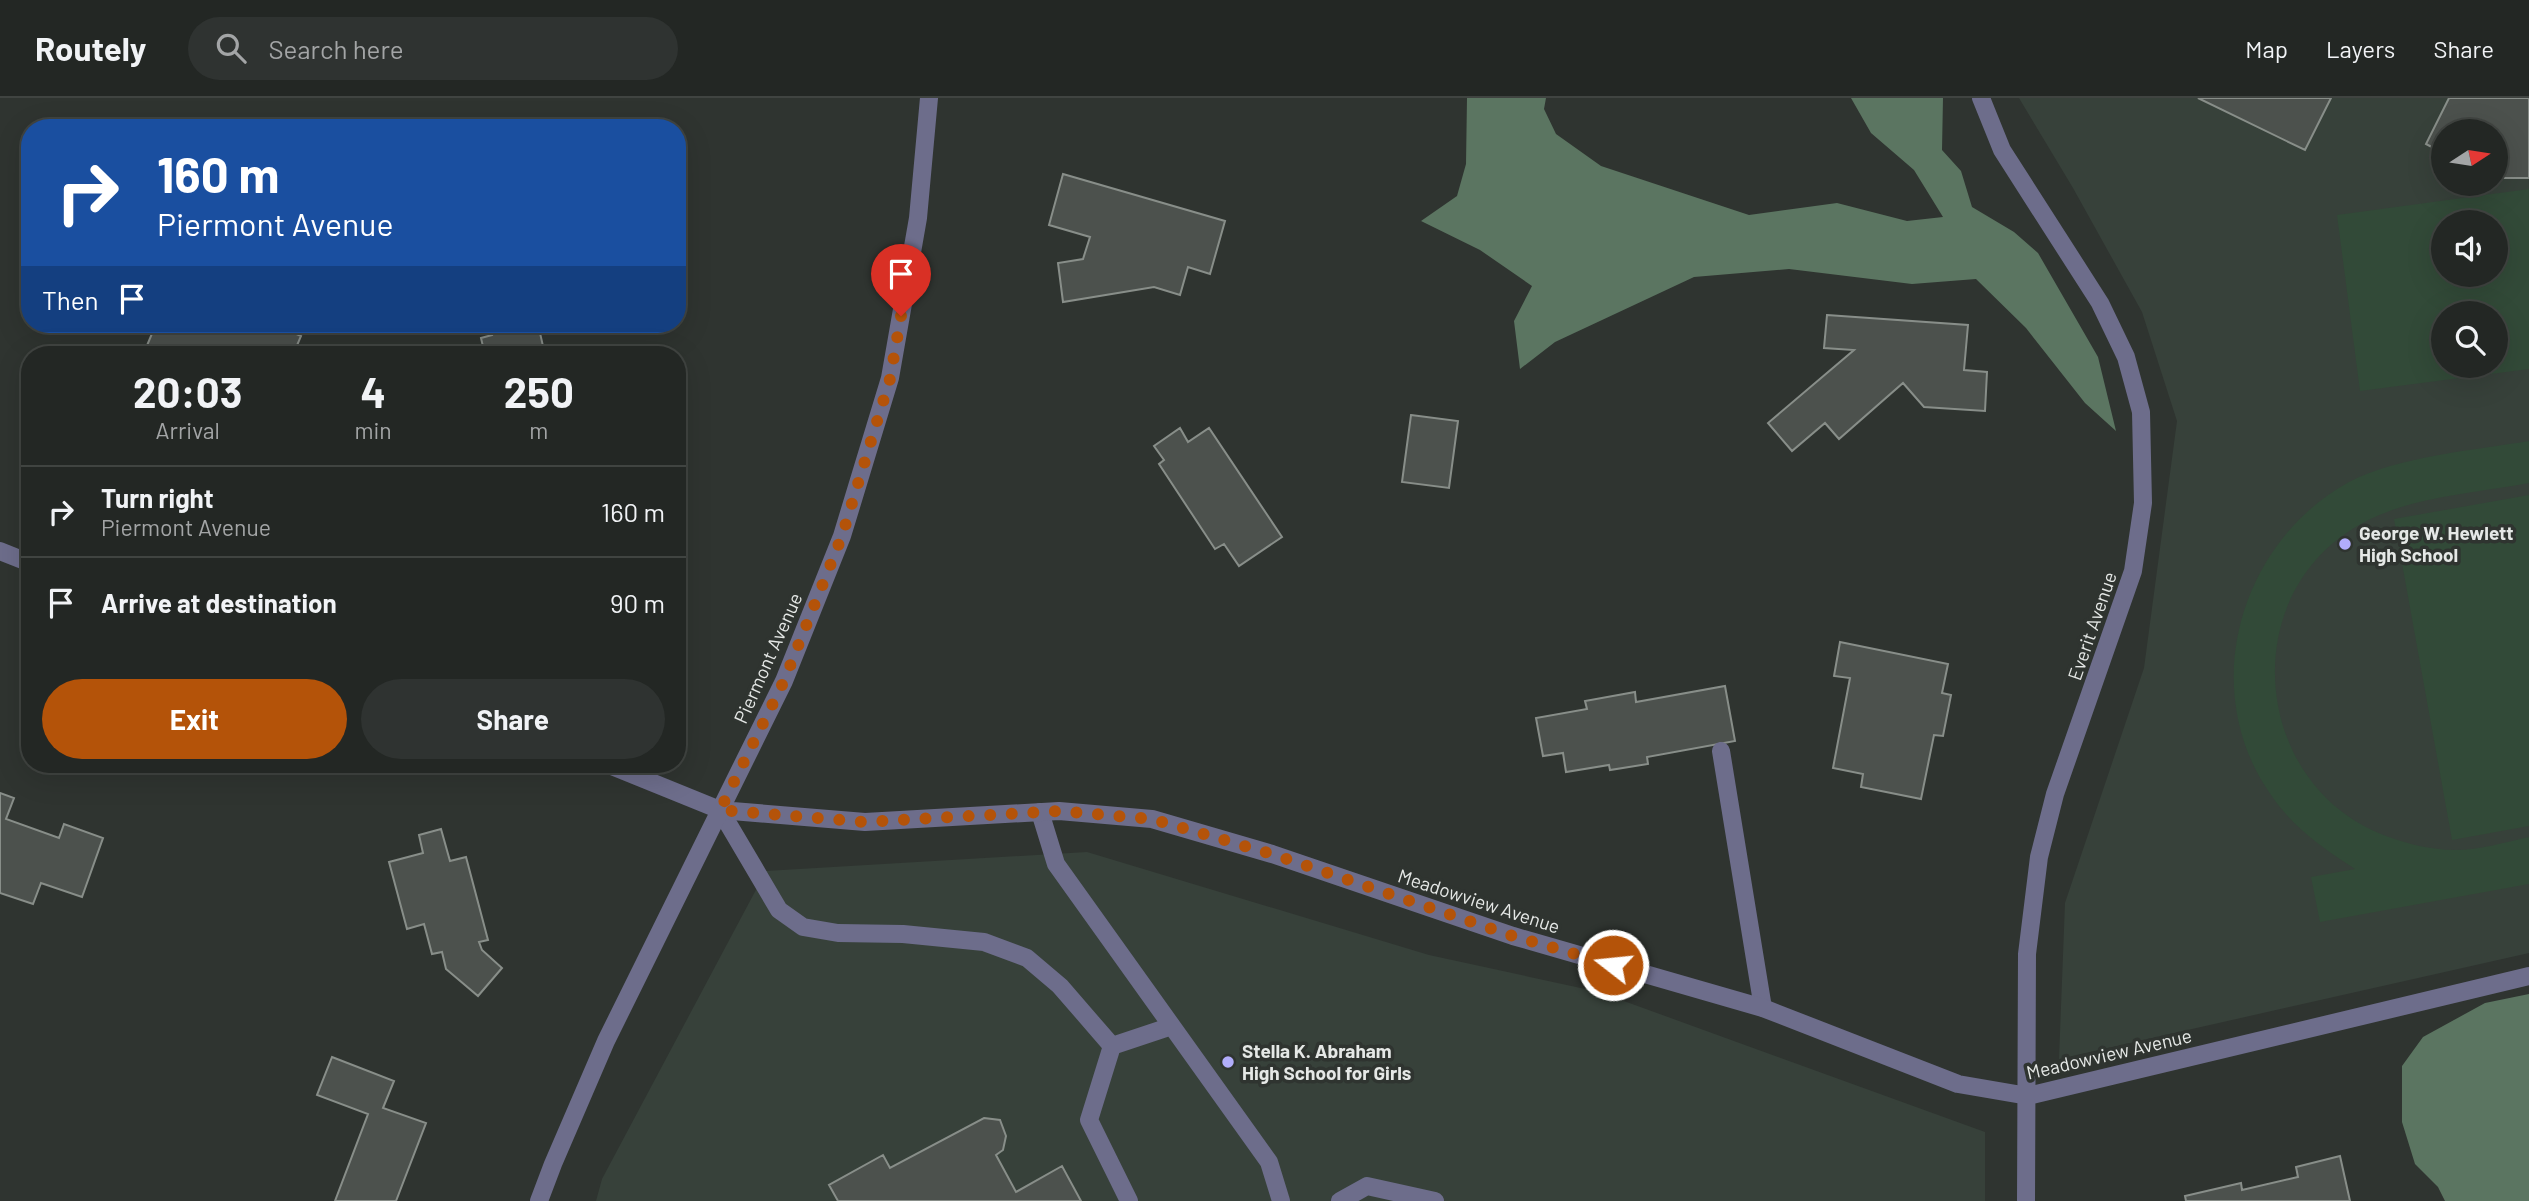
<!DOCTYPE html>
<html lang="en">
<head>
<meta charset="utf-8">
<style>
	:root { --surface:#232724; --page:#2f3331; --text:#f1f3f6; --muted:#a3a5a6; --line:#404441; --accent:#b45309 }
	body { margin:0; font-family:Barlow,sans-serif; background:var(--page); color:var(--text); height:100vh; display:flex; flex-direction:column; font-size:26px; white-space:nowrap }
	* { box-sizing:border-box; margin:0 }
	p { font-size:23px; color:var(--muted) }
	.icon { flex:none; width:38px; height:38px; fill:none; stroke:currentColor; stroke-width:2; stroke-linecap:round; stroke-linejoin:round }
	.map { position:relative; flex:1; overflow:hidden }
	.sheet { position:absolute; left:21px; top:248px; width:665px; height:427px; display:flex; flex-direction:column; background:var(--surface); border-radius:28px; box-shadow:0 7px 28px #0002,0 0 0 2px var(--line) }
	.sheet>* { flex:none }
	.hud { position:absolute; left:21px; top:21px; width:665px; height:214px; border-radius:28px; box-shadow:0 7px 28px #0002,0 0 0 2px var(--line); background:#1a4fa0; color:#fff; overflow:hidden }
	.needle { width:46px; rotate:78deg }
	.controls { position:absolute; left:2431px; top:21px; display:grid; gap:14px }
	.controls a { display:grid; place-items:center; width:77px; height:77px; border-radius:50%; background:var(--surface); box-shadow:0 7px 28px #0002,0 0 0 2px var(--line); font-size:35px }
	.pin { position:absolute; display:grid; place-items:center; width:60px; height:60px; color:#fff; margin:-72px -30px; border-radius:50% 50% 50% 0; rotate:-45deg; box-shadow:0 0 7px #0007 }
	.pin .icon { rotate:45deg }
	.me { position:absolute; width:77px; margin:-38px; rotate:286deg; stroke-linejoin:round; filter:drop-shadow(0 0 5px #0008) }
	.turn { display:flex; align-items:center; gap:24px; height:147px; padding:0 21px; font-size:32px }
	.turn .icon { width:91px; height:91px; stroke-width:2.5 }
	.turn b { display:block; font-size:49px; line-height:60px }
	.then { display:flex; align-items:center; height:66px; padding:0 21px; background:#0003; gap:14px; font-size:26px }
	.eta { display:flex; justify-content:space-evenly; align-items:center; height:119px; text-align:center }
	.eta b { font-size:42px; font-weight:700; line-height:49px }
	.cta { display:flex; gap:14px; margin-top:auto; padding:14px 21px }
	.cta a { flex:1; height:80px; border-radius:42px; background:var(--accent); color:#fff; font-size:28px; font-weight:700; line-height:80px; text-align:center }
	.cta a+a { background:var(--page); color:var(--text) }
	ul { padding:0; list-style:none }
	li { display:flex; align-items:center; gap:21px; height:91px; padding:0 21px; border-top:2px solid var(--line) }
	li div { flex:1 }
	li b { display:block; font-size:26px }
	li em { font-style:normal }
	header { display:flex; align-items:center; gap:42px; box-sizing:border-box; height:98px; padding:0 35px; background:var(--surface); border-bottom:2px solid var(--line) }
	header strong { font-size:33px }
	nav { display:flex; gap:38px; margin-inline-start:auto; font-size:24px }
	.search { width:490px; height:63px; background:var(--page); display:flex; align-items:center; gap:18px; box-sizing:border-box; padding:0 24px; border-radius:38px; color:var(--muted); font-size:26px }
	.map>svg:first-child { display:block }
	.built { fill:#37413a; fill-rule:evenodd }
	.green { fill:#324a38; fill-rule:evenodd }
	.forest { fill:#5b7561 }
	.building { fill:#4c514d; stroke:#888e89; stroke-width:2 }
	.lines { fill:none; stroke-linecap:round; stroke-linejoin:round }
	.service { stroke:#6d6d8b; stroke-width:18 }
	.minor { stroke:#6d6d8b; stroke-width:18 }
	.route { stroke:#b45309; stroke-width:12; stroke-dasharray:0 21.6 }
	.poi-dot { fill:#b1adfa; stroke:#2f3430; stroke-width:2.5 }
	.labels { text-anchor:middle; stroke-width:7; stroke-linejoin:round; paint-order:stroke }
	.poi-label { font-size:19px; font-weight:bold; fill:#e5e8e6; stroke:#2f3430; text-anchor:start }
	.street-label { font-size:19px; fill:#e5e8e6; stroke:#2f3430 }
</style>
</head>
<body>
<header>
<strong>Routely</strong>
<div class="search"><svg class="icon" aria-label="search" viewBox="0 0 24 24"><circle cx="10" cy="10" r="6"/><path d="M15 15l6 6"/></svg>Search here</div>
<nav><a>Map</a><a>Layers</a><a>Share</a></nav>
</header>
<div class="map">
<svg width="2529" height="1103" viewBox="0 0 2529 1103">
	<rect width="100%" height="100%" fill="#2f3430"/>
	<path class="built" d="M 2019,0 L 2529,0 L 2529,855 L 2059,961 L 2065,805 L 2144,570 L 2177,323 L 2142,214 L 2073,90 ZM 2443,33 L 2496,33 L 2496,86 L 2443,86 ZM 2443,124 L 2496,124 L 2496,177 L 2443,177 ZM 2443,215 L 2496,215 L 2496,268 L 2443,268 Z
		M 1087,754 L 1429,857 L 1599,894 L 1985,1034 L 1985,1103 L 596,1103 L 602,1081 L 766,773 Z"/>
	<path class="green" d="M 2529,91 L 2529,271 L 2360,293 L 2337,117 ZM 2443,124 L 2496,124 L 2496,177 L 2443,177 ZM 2443,215 L 2496,215 L 2496,268 L 2443,268 Z
		M 2529,343 L 2529,385 C 2471,396 2401,399 2351,432 C 2239,503 2254,678 2374,733 C 2398,744 2429,752 2456,752 C 2479,752 2506,744 2529,739 L 2529,786 L 2320,824 L 2311,779 L 2355,771 C 2320,748 2292,729 2269,694 C 2197,589 2241,443 2349,384 C 2396,359 2475,352 2529,343 Z
		M 2529,397 L 2529,728 L 2452,742 L 2394,421 Z"/>
	<path class="forest" d="M 1467,0 L 1546,0 L 1544,11 L 1556,36 L 1601,68 L 1749,117 L 1837,105 L 1907,123 L 1943,119 L 1914,72 L 1871,35 L 1851,0 L 1943,0 L 1942,52 L 1961,73 L 1972,109 L 2014,134 L 2038,155 L 2098,259 L 2116,333 L 2085,305 L 2026,230 L 1976,181 L 1912,186 L 1789,171 L 1694,179 L 1555,244 L 1520,271 L 1514,223 L 1532,188 L 1480,152 L 1421,123 L 1457,98 L 1466,66 Z
		M 2529,896 L 2529,1103 L 2445,1103 L 2438,1089 L 2415,1066 L 2402,1024 L 2402,968 L 2423,939 L 2485,905 Z"/>
	<path class="building" d="M 2198,0 L 2331,0 L 2305,52 Z
		M 2449,0 L 2529,0 L 2529,80 L 2496,80 L 2496,33 L 2443,33 L 2443,55 L 2426,46 Z
		M 1063,76 L 1225,123 L 1210,176 L 1188,169 L 1180,197 L 1154,189 L 1063,204 L 1058,165 L 1083,161 L 1090,139 L 1049,127 Z
		M 1827,217 L 1968,227 L 1964,272 L 1987,274 L 1985,313 L 1924,309 L 1903,285 L 1839,341 L 1825,325 L 1792,353 L 1768,325 L 1854,252 L 1824,250 Z
		M 156,226 L 274,226 L 301,238 L 293,257 L 143,257 Z
		M 489,226 L 523,226 L 524,228 L 538,226 L 545,257 L 485,257 L 481,240 L 492,237 Z
		M 1411,317 L 1458,323 L 1449,390 L 1402,384 Z
		M 1180,330 L 1188,344 L 1209,330 L 1282,439 L 1239,468 L 1224,446 L 1215,451 L 1159,366 L 1164,362 L 1154,348 Z
		M 1840,544 L 1948,566 L 1942,595 L 1951,597 L 1943,638 L 1934,637 L 1921,701 L 1861,689 L 1863,676 L 1833,670 L 1850,580 L 1834,578 Z
		M 1725,588 L 1735,643 L 1647,659 L 1648,666 L 1610,672 L 1609,667 L 1566,674 L 1563,655 L 1543,658 L 1536,620 L 1587,611 L 1585,603 L 1635,594 L 1636,604 Z
		M 0,695 L 14,700 L 6,721 L 59,740 L 64,726 L 103,740 L 82,799 L 41,785 L 33,806 L 0,795 Z
		M 441,731 L 450,763 L 466,759 L 488,842 L 479,844 L 482,852 L 502,870 L 478,898 L 446,871 L 442,854 L 432,856 L 424,826 L 407,831 L 389,764 L 423,755 L 419,737 Z
		M 332,959 L 394,983 L 383,1010 L 426,1025 L 396,1103 L 335,1103 L 368,1016 L 317,997 Z
		M 984,1020 L 1000,1022 L 1006,1038 L 1003,1052 L 996,1057 L 1016,1094 L 1062,1068 L 1081,1103 L 838,1103 L 829,1087 L 883,1057 L 890,1070 Z
		M 2340,1058 L 2350,1103 L 2186,1103 L 2185,1098 L 2241,1085 L 2242,1092 L 2298,1079 L 2296,1069 Z"/>
	<g class="lines">
		<path class="service" d="M 1721,653 L 1763,910
			M 720,712 L 779,812 L 803,829 L 838,835 L 903,836 L 984,844 L 1027,860 L 1060,888 L 1112,948
			M 1040,714 L 1056,766 L 1269,1064 L 1281,1103
			M 1129,1103 L 1089,1022 L 1112,948 L 1172,928
			M 1340,1103 L 1367,1088 L 1435,1103"/>
		<path class="minor" d="M 1981,0 L 2002,52 L 2100,205 L 2126,259 L 2141,314 L 2143,405 L 2133,473 L 2055,696 L 2039,759 L 2027,856 L 2026,1103
			M 0,453 L 30,465
			M 609,667 L 720,712 L 865,724 L 1059,713 L 1152,721 L 1272,756 L 1513,838 L 1763,910 L 1958,986 L 2028,998 L 2529,878
			M 539,1103 L 553,1066 L 606,943 L 784,583 L 842,438 L 890,280 L 918,120 L 929,0"/>
	</g>
	<g class="lines">
		<path class="route" d="M 901,218 L 890,281 L 842,438 L 784,583 L 720,712 L 865,724 L 1059,713 L 1152,721 L 1272,756 L 1513,838 L 1613,867"/>
	</g>
	<g class="poi-dot">
		<circle cx="2345" cy="446" r="7"/>
		<circle cx="1228" cy="964" r="7"/>
	</g>
	<g class="labels">
		<g class="poi-label">
			<text x="2359" y="442">George W. Hewlett<tspan x="2359" dy="22">High School</tspan></text>
			<text x="1242" y="960">Stella K. Abraham<tspan x="1242" dy="22">High School for Girls</tspan></text>
		</g>
		<g class="street-label">
			<text transform="translate(2092 528) rotate(-71)" y="7">Everit Avenue</text>
			<text transform="translate(768 560) rotate(-66)" y="7">Piermont Avenue</text>
			<text transform="translate(1479 803) rotate(18)" y="7">Meadowview Avenue</text>
			<text transform="translate(2109 956) rotate(-13)" y="7">Meadowview Avenue</text>
		</g>
	</g>
</svg>
<div class="controls">
<a><svg class="needle" viewBox="-14 -14 28 28"><path d="M0-13l5 13h-10z" fill="#e53935"/><path d="M0 13l5-13h-10z" fill="#a3a5a6"/></svg></a>
<a><svg class="icon" aria-label="sound" viewBox="0 0 24 24"><path d="M4 9h4l5-4v14l-5-4H4zM17 9q2 3 0 6"/></svg></a>
<a><svg class="icon" aria-label="search" viewBox="0 0 24 24"><circle cx="10" cy="10" r="6"/><path d="M15 15l6 6"/></svg></a>
</div>
<div class="pin" style="left:901px;top:218px;background:#d93025"><svg class="icon" aria-label="arrive" viewBox="0 0 24 24"><path d="M6 21V4h12l-3 4 3 4H6"/></svg></div>
<svg class="me" style="left:1613px;top:867px" viewBox="-20 -20 40 40"><circle r="17" fill="#b45309" stroke="#fff" stroke-width="3"/><path d="M0-11L8 9 0 5-8 9z" fill="#fff"/></svg>
<div class="hud">
<div class="turn"><svg class="icon" aria-label="right" viewBox="0 0 24 24"><path d="M7 20v-9h11M14 6l5 5-5 5"/></svg><div><b>160 m</b>Piermont Avenue</div></div>
<div class="then">Then<svg class="icon" aria-label="arrive" viewBox="0 0 24 24"><path d="M6 21V4h12l-3 4 3 4H6"/></svg></div>
</div>
<section class="sheet">
<div class="eta">
<div><b>20:03</b><p>Arrival</p></div>
<div><b>4</b><p>min</p></div>
<div><b>250</b><p>m</p></div>
</div>
<ul>
<li><svg class="icon" aria-label="right" viewBox="0 0 24 24"><path d="M7 20v-9h11M14 6l5 5-5 5"/></svg><div><b>Turn right</b><p>Piermont Avenue</p></div><em>160 m</em></li>
<li><svg class="icon" aria-label="arrive" viewBox="0 0 24 24"><path d="M6 21V4h12l-3 4 3 4H6"/></svg><div><b>Arrive at destination</b></div><em>90 m</em></li>
</ul>
<div class="cta"><a>Exit</a><a>Share</a></div>
</section>
</div>
</body>
</html>
